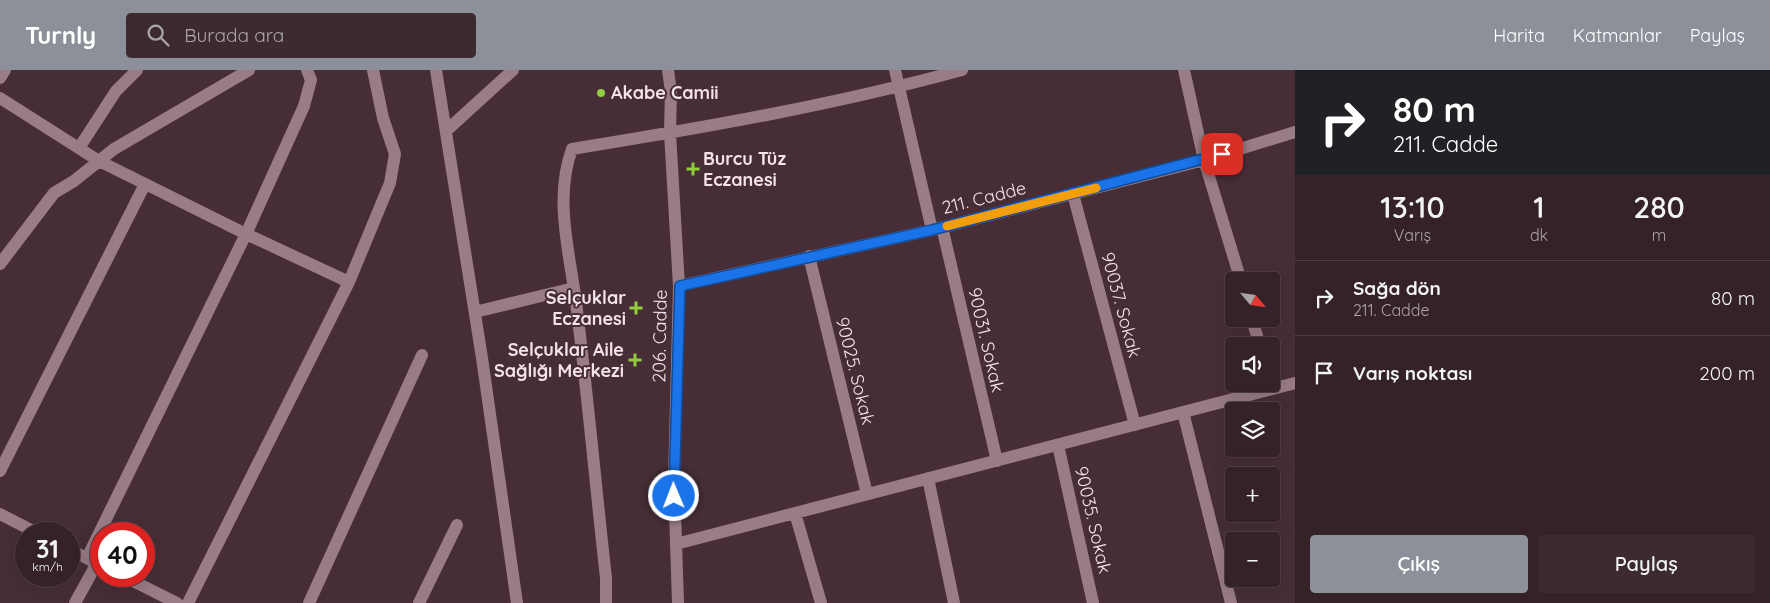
<!DOCTYPE html>
<html lang="tr">
<head>
<meta charset="utf-8">
<style>
	:root { --surface:#352228; --page:#3d2a30; --text:#f1f3f6; --muted:#aaa4a8; --line:#4f3f45; --accent:#8c9099 }
	body { margin:0; font-family:Quicksand,sans-serif; background:var(--page); color:var(--text); height:100vh; display:flex; flex-direction:column; font-size:19px; white-space:nowrap }
	* { box-sizing:border-box; margin:0 }
	p { font-size:16px; color:var(--muted) }
	.icon { flex:none; width:28px; height:28px; fill:none; stroke:currentColor; stroke-width:2; stroke-linecap:round; stroke-linejoin:round }
	.map { position:relative; flex:1; overflow:hidden }
	.drawer { display:flex; flex-direction:column; background:var(--surface); width:475px }
	.drawer>* { flex:none }
	.top-card { background:#202124; color:#fff; overflow:hidden }
	.needle { width:32px; rotate:119deg }
	.controls { position:absolute; left:1225px; top:202px; display:grid; gap:10px }
	.controls a { display:grid; place-items:center; width:55px; height:55px; border-radius:5px; background:var(--surface); box-shadow:0 5px 20px #0002,0 0 0 1px var(--line); font-size:25px }
	.speed { position:absolute; left:15px; top:452px; display:flex; gap:10px; font-size:25px; font-weight:700; text-align:center }
	.speed>* { display:grid; place-content:center; width:65px; height:65px; border-radius:50%; background:var(--surface); box-shadow:0 5px 20px #0002,0 0 0 1px var(--line); line-height:1 }
	.speed small { font-size:12px; font-weight:400 }
	.speed .limit { border:8px solid #d22; background:#fff; color:#111 }
	.pin { position:absolute; display:grid; place-items:center; width:42px; height:42px; color:#fff; margin:-21px; border-radius:10px; box-shadow:0 2px 8px #0006 }
	.me { position:absolute; width:55px; margin:-28px; rotate:359deg; stroke-linejoin:round; filter:drop-shadow(0 0 4px #0008) }
	.turn { display:flex; align-items:center; gap:18px; height:105px; padding:0 15px; font-size:22px }
	.turn .icon { width:65px; height:65px; stroke-width:2.5 }
	.turn b { display:block; font-size:35px; line-height:42px }
	.eta { display:flex; justify-content:space-evenly; align-items:center; height:85px; text-align:center }
	.eta b { font-size:30px; font-weight:600; line-height:35px }
	.cta { display:flex; gap:10px; margin-top:auto; padding:10px 15px }
	.cta a { flex:1; height:58px; border-radius:5px; background:var(--accent); color:#fff; font-size:20px; font-weight:600; line-height:58px; text-align:center }
	.cta a+a { background:var(--page); color:var(--text) }
	ul { padding:0; list-style:none }
	li { display:flex; align-items:center; gap:15px; height:75px; padding:0 15px; border-top:1px solid var(--line) }
	li div { flex:1 }
	li b { display:block; font-size:19px }
	li em { font-style:normal }
	header { display:flex; align-items:center; gap:30px; box-sizing:border-box; height:70px; padding:0 25px; background:var(--accent); color:#fff }
	header strong { font-size:24px }
	nav { display:flex; gap:28px; margin-inline-start:auto; font-size:18px }
	.search { width:350px; height:45px; background:var(--page); display:flex; align-items:center; gap:12px; box-sizing:border-box; padding:0 18px; border-radius:5px; color:var(--muted); font-size:19px }
	main { display:flex; flex:1; min-height:0 }
	.map>svg:first-child { display:block }
	.lines { fill:none; stroke-linecap:round; stroke-linejoin:round }
	.minor { stroke:#9a7c85; stroke-width:12 }
	.route-casing { stroke:#114b97; stroke-width:12 }
	.route { stroke:#1a73e8; stroke-width:9 }
	.slow { stroke:#f59e0b; stroke-width:9 }
	.poi-dot { fill:#92cd3e; stroke:#472e36; stroke-width:2 }
	.labels { text-anchor:middle; stroke-width:4; stroke-linejoin:round; paint-order:stroke }
	.poi-label { font-size:18px; font-weight:bold; fill:#f4e3e8; stroke:#472e36; text-anchor:start }
	.street-label { font-size:18px; fill:#f4e3e8; stroke:#472e36 }
</style>
</head>
<body>
<header>
<strong>Turnly</strong>
<div class="search"><svg class="icon" aria-label="search" viewBox="0 0 24 24"><circle cx="10" cy="10" r="6"/><path d="M15 15l6 6"/></svg>Burada ara</div>
<nav><a>Harita</a><a>Katmanlar</a><a>Paylaş</a></nav>
</header>
<main>
<div class="map">
<svg width="1295" height="533" viewBox="0 0 1295 533">
	<rect width="100%" height="100%" fill="#472e36"/>
	<g class="lines">
		<path class="minor" d="M 436,0 L 482,288 L 517,533
			M 668,0 L 671,22 L 670,63 L 679,216 L 674,410 L 678,533
			M 895,0 L 932,160
			M 1184,0 L 1204,90 L 1241,211
			M 0,8 L 5,0
			M 0,28 L 99,91 L 246,164 L 349,212
			M 446,61 L 513,0
			M 79,78 L 116,21 L 137,0
			M 1073,124 L 1135,355
			M 942,157 L 997,391
			M 809,186 L 867,424
			M 0,194 L 54,123 L 74,111 L 114,79 L 249,0
			M 679,216 L 932,160 L 1204,90 L 1295,62
			M 475,242 L 574,218
			M 1252,249 L 1260,276
			M 1183,342 L 1231,533
			M 1058,375 L 1093,533
			M 0,401 L 145,114
			M 928,408 L 954,533
			M 795,443 L 821,533
			M 0,444 L 39,464
			M 676,474 L 1295,313
			M 69,479 L 92,491
			M 87,488 L 246,164 L 304,36 L 311,10 L 307,0
			M 123,506 L 177,533
			M 75,533 L 97,493
			M 188,533 L 349,212 L 390,113 L 395,84 L 383,48 L 373,0
			M 309,533 L 422,285
			M 419,533 L 457,455
			M 606,533 L 606,508 C 596,419 588,330 577,240 C 571,188 553,130 572,79 C 702,58 834,35 962,0"/>
	</g>
	<g class="lines">
		<g class="route-casing">
			<path id="route" d="M 674,426 L 680,216 L 932,160 L 1222,84"/>
		</g>
		<use href="#route" class="route"/>
		<path class="slow" d="M 947,156 L 1096,118"/>
	</g>
	<g class="poi-dot">
		<circle cx="601" cy="23" r="5"/>
		<path d="M690.5 91.5h5v5h5v5h-5v5h-5v-5h-5v-5h5z"/>
		<path d="M633.5 230.5h5v5h5v5h-5v5h-5v-5h-5v-5h5z"/>
		<path d="M632.5 282.5h5v5h5v5h-5v5h-5v-5h-5v-5h5z"/>
	</g>
	<g class="labels">
		<g class="poi-label">
			<text x="611" y="29">Akabe Camii</text>
			<text x="703" y="95">Burcu Tüz<tspan x="703" dy="21">Eczanesi</tspan></text>
			<text x="626" y="234" text-anchor="end">Selçuklar<tspan x="626" dy="21">Eczanesi</tspan></text>
			<text x="624" y="286" text-anchor="end">Selçuklar Aile<tspan x="624" dy="21">Sağlığı Merkezi</tspan></text>
		</g>
		<g class="street-label">
			<text transform="translate(984 128) rotate(-14)" y="6">211. Cadde</text>
			<text transform="translate(1121 235) rotate(75)" y="6">90037. Sokak</text>
			<text transform="translate(660 266) rotate(-89)" y="6">206. Cadde</text>
			<text transform="translate(986 270) rotate(77)" y="6">90031. Sokak</text>
			<text transform="translate(855 301) rotate(76)" y="6">90025. Sokak</text>
			<text transform="translate(1093 450) rotate(77)" y="6">90035. Sokak</text>
		</g>
	</g>
</svg>
<div class="controls">
<a><svg class="needle" viewBox="-14 -14 28 28"><path d="M0-13l5 13h-10z" fill="#e53935"/><path d="M0 13l5-13h-10z" fill="#aaa4a8"/></svg></a>
<a><svg class="icon" aria-label="sound" viewBox="0 0 24 24"><path d="M4 9h4l5-4v14l-5-4H4zM17 9q2 3 0 6"/></svg></a>
<a><svg class="icon" aria-label="layers" viewBox="0 0 24 24"><path d="M12 4l9 5-9 5-9-5zM3 14l9 5 9-5"/></svg></a>
<a>+</a>
<a>−</a>
</div>
<div class="speed"><div>31<small>km/h</small></div><div class="limit">40</div></div>
<div class="pin" style="left:1222px;top:84px;background:#d93025"><svg class="icon" aria-label="arrive" viewBox="0 0 24 24"><path d="M6 21V4h12l-3 4 3 4H6"/></svg></div>
<svg class="me" style="left:674px;top:426px" viewBox="-20 -20 40 40"><circle r="17" fill="#1a73e8" stroke="#fff" stroke-width="3"/><path d="M0-11L8 9 0 5-8 9z" fill="#fff"/></svg>
</div>
<section class="drawer">
<div class="top-card">
<div class="turn"><svg class="icon" aria-label="right" viewBox="0 0 24 24"><path d="M7 20v-9h11M14 6l5 5-5 5"/></svg><div><b>80 m</b>211. Cadde</div></div>
</div>
<div class="eta">
<div><b>13:10</b><p>Varış</p></div>
<div><b>1</b><p>dk</p></div>
<div><b>280</b><p>m</p></div>
</div>
<ul>
<li><svg class="icon" aria-label="right" viewBox="0 0 24 24"><path d="M7 20v-9h11M14 6l5 5-5 5"/></svg><div><b>Sağa dön</b><p>211. Cadde</p></div><em>80 m</em></li>
<li><svg class="icon" aria-label="arrive" viewBox="0 0 24 24"><path d="M6 21V4h12l-3 4 3 4H6"/></svg><div><b>Varış noktası</b></div><em>200 m</em></li>
</ul>
<div class="cta"><a>Çıkış</a><a>Paylaş</a></div>
</section>
</main>
</body>
</html>
